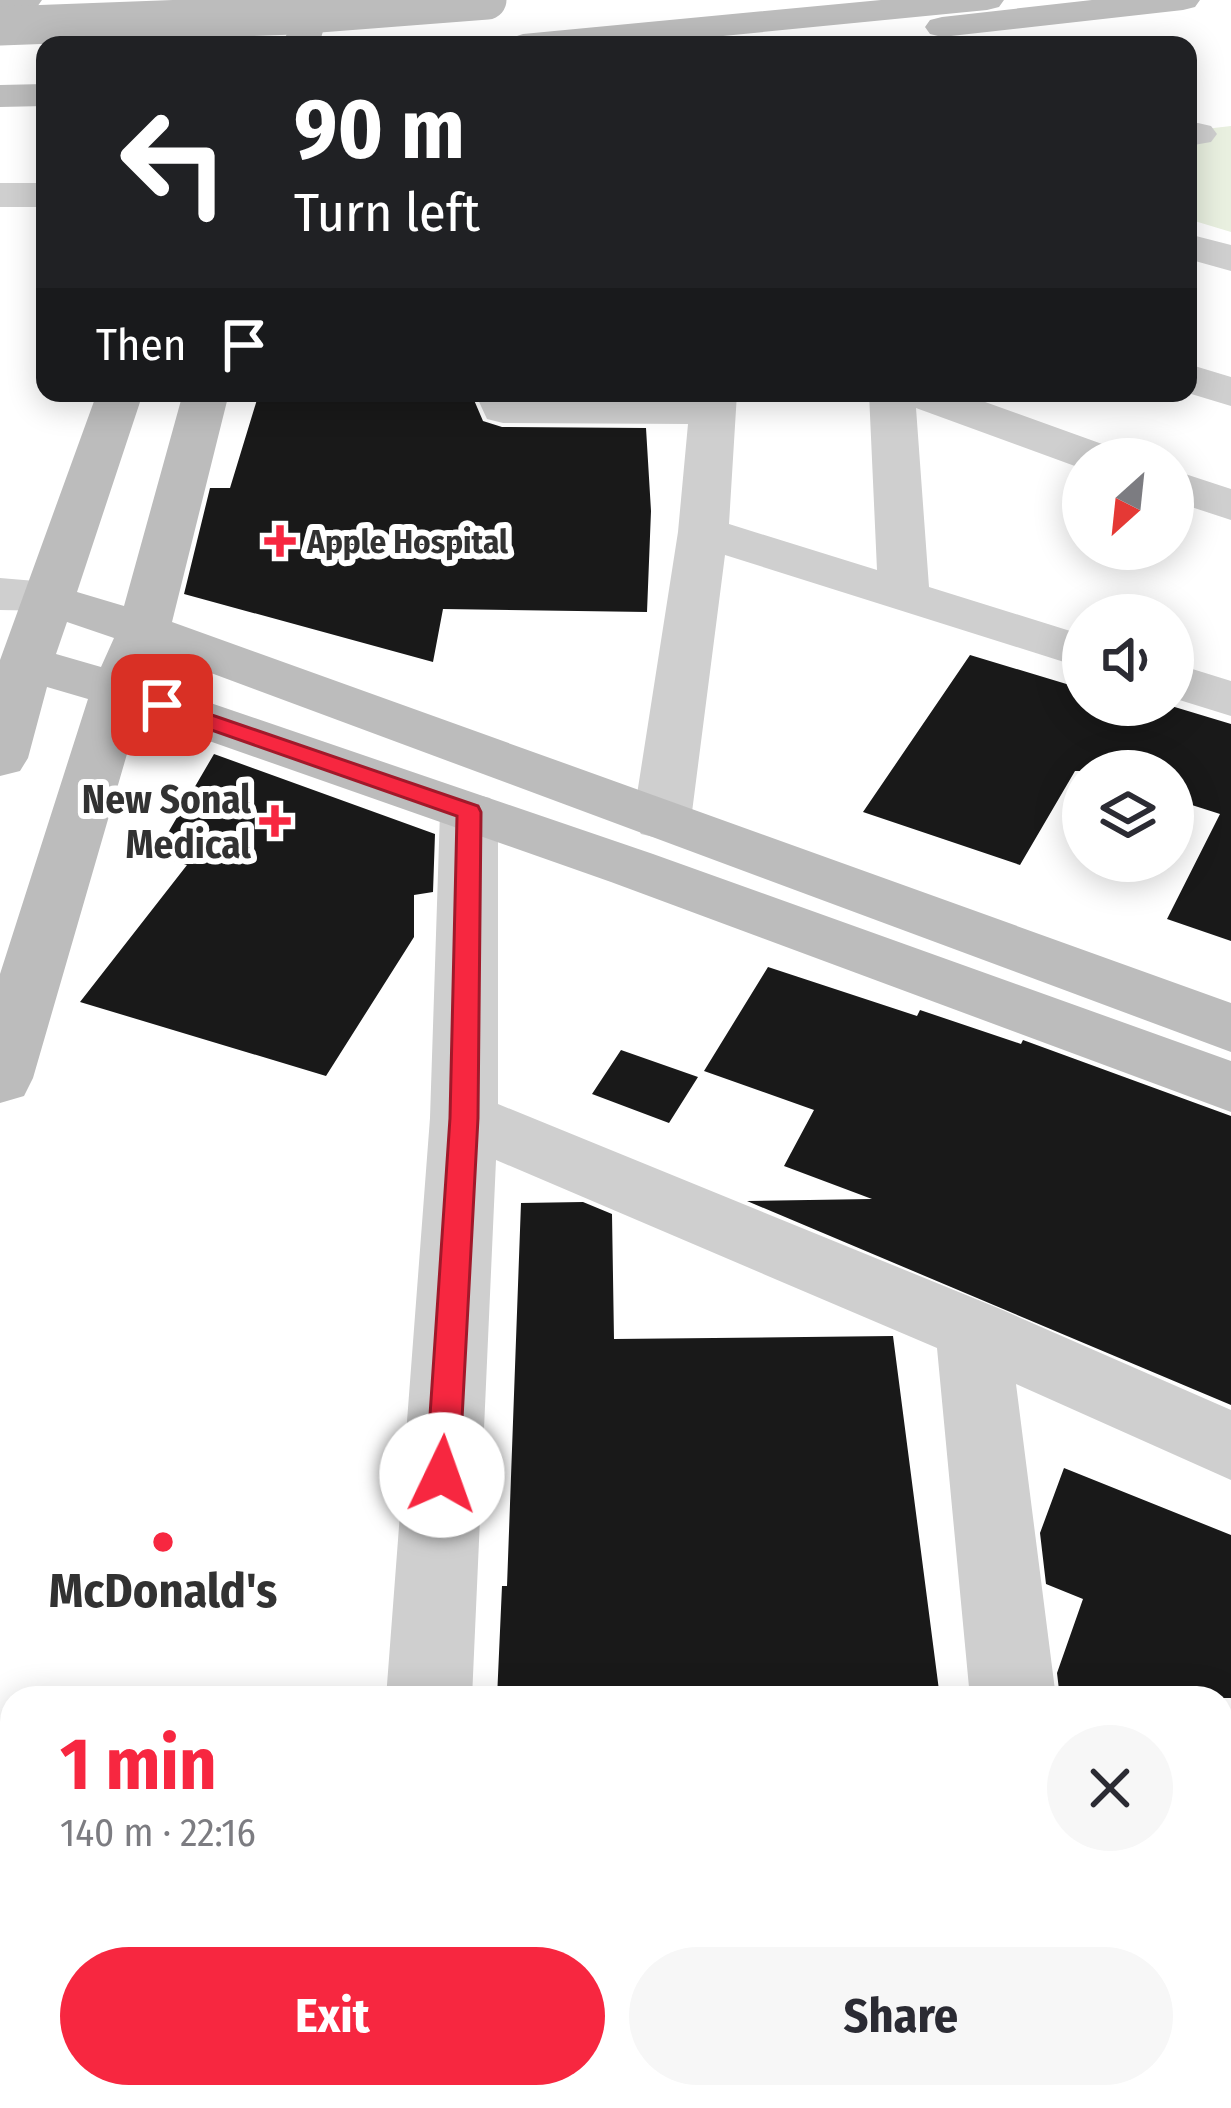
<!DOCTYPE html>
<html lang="en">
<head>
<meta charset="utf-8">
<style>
	:root { --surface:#fff; --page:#f7f7f7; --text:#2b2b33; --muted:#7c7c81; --accent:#f72740 }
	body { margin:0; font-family:"Fira Sans Condensed",sans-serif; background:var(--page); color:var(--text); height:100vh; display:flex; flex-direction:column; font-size:45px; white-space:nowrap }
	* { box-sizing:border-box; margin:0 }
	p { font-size:39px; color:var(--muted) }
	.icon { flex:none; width:66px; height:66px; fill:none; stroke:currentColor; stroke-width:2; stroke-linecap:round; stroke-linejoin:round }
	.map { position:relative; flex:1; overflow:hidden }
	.panel { position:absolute; left:0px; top:1686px; width:1233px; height:423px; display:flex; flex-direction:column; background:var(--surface); border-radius:36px 36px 0 0; box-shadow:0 6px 30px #0003 }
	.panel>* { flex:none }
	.banner { position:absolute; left:36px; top:36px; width:1161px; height:366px; border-radius:24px; box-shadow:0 6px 30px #0003; background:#202124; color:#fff; overflow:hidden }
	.needle { width:78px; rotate:207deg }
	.buttons { position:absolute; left:1062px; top:438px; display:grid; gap:24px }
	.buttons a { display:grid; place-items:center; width:132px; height:132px; border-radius:50%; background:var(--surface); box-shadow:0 6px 30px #0003; font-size:60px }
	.pin { position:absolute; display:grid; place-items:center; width:102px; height:102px; color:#fff; margin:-51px; border-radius:24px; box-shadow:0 6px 18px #0006 }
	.me { position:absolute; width:132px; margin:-66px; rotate:3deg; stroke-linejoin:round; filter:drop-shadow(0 0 9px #0008) }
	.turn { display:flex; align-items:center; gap:42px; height:252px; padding:0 60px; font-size:54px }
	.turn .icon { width:156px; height:156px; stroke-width:2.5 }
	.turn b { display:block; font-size:84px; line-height:102px }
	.then { display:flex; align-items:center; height:114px; padding:0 60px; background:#0003; gap:24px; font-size:45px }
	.round { display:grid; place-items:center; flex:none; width:126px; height:126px; border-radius:63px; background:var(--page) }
	.head { display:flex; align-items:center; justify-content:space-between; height:204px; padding:0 60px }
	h1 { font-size:72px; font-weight:700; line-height:90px; color:var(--accent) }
	.button { display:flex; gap:24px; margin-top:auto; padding:24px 60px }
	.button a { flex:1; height:138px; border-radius:72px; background:var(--accent); color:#fff; font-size:48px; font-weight:700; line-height:138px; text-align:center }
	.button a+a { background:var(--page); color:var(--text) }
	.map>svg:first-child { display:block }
	.green { fill:#e9f0e0 }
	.building { fill:#191919 }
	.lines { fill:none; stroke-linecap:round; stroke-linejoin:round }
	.street { fill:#cfcfcf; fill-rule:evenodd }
	.secondary { fill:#bcbcbc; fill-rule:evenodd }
	.secondary-bridge { stroke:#bcbcbc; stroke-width:39 }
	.route { fill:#f72740; stroke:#a1192a; stroke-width:3 }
	.poi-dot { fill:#f72740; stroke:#fff; stroke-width:4.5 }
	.labels { text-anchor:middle; stroke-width:12; stroke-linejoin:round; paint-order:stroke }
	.far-poi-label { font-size:33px; font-weight:bold; fill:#323232; stroke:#fff; text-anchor:start }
	.poi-label { font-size:39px; font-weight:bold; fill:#323232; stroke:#fff; text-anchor:end }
	.near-poi-label { font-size:48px; font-weight:bold; fill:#323232; stroke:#fff }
</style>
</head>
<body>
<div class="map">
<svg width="1231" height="2108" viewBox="0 0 1231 2108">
	<rect width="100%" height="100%" fill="#fff"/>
	<path class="green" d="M 1231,126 L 1231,232 L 1188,219 L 1188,131 Z"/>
	<path class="building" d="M 259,393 L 471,393 L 483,421 L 502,427 L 646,428 L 651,511 L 647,612 L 443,609 L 433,662 L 184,594 L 210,488 L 230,488 Z
		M 970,655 L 1083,689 L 1083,705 L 1168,705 L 1231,724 L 1231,941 L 1167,919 L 1220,814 L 1173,799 L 1173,771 L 1075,771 L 1020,865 L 863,812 Z
		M 214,754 L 435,834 L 433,892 L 414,895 L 414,937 L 326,1076 L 80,1002 L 187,865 L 155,855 Z
		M 768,967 L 917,1016 L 920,1010 L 1021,1044 L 1023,1040 L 1231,1116 L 1231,1405 L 747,1201 L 872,1199 L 784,1166 L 814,1110 L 704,1071 Z
		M 621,1050 L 698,1077 L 669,1123 L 592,1094 Z
		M 583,1202 L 612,1214 L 614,1339 L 893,1336 L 940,1698 L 497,1698 L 502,1586 L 507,1586 L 521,1203 Z
		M 1064,1468 L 1231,1535 L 1231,1698 L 1060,1698 L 1057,1673 L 1083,1599 L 1046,1584 L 1040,1533 Z"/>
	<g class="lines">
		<path class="street" d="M 1198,123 L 1211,126 L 1217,134 L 1211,142 L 1188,146 L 1188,124 Z
			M 0,183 L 45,183 L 45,207 L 0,207 Z
			M 1188,234 L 1231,245 L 1231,271 L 1188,259 Z
			M 1188,364 L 1231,377 L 1231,406 L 1188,393 Z
			M 475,393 L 737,393 L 729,524 L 877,570 L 869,393 L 960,393 L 1116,449 L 1123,459 L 1083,459 L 1083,469 L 916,408 L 929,587 L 1083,635 L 1083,668 L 725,555 L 691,820 L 683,834 L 662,839 L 641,834 L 633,820 L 678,532 L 688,424 L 503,423 L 487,419 Z
			M 1173,470 L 1231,489 L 1231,520 L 1173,501 Z
			M 0,578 L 71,584 L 79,595 L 71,606 L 53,611 L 0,610 Z
			M 1173,663 L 1231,681 L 1231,716 L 1173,698 Z
			M 469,793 L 490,798 L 498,812 L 498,1104 L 998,1308 L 1231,1410 L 1231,1480 L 1016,1384 L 1056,1698 L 970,1698 L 937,1348 L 496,1160 L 472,1698 L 386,1698 L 430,1118 L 440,812 L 448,798 Z
			M 356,2097 L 454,2097 L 453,2108 L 355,2108 Z
			M 1009,2097 L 1107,2097 L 1108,2108 L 1010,2108 Z"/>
		<path class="secondary" d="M 0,0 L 42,0 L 37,7 L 0,11 Z
			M 298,0 L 332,0 L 319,45 L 283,45 Z
			M 881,0 L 1004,0 L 999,7 L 987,10 L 631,45 L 505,45 L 511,38 L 523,34 Z
			M 1092,0 L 1200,0 L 1195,7 L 1183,10 L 942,37 L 930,34 L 925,27 L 930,20 L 942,17 Z
			M 45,84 L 45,106 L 0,107 L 0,85 Z
			M 97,393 L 143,393 L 77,592 L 124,606 L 183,393 L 229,393 L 172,622 L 1231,1003 L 1231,1052 L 160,654 L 149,682 L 653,854 L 1231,1061 L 1231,1112 L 611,882 L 138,716 L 33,1078 L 24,1096 L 0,1103 L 0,974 L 88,699 L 47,687 L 28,758 L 20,771 L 0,776 L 0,660 ZM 67,622 L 114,638 L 101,667 L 56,654 Z"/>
		<path class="secondary-bridge" d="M 0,26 L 293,15 L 487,0"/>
	</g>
	<path class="route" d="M 162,698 L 478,806 L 481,812 L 478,1118 L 459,1475 L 454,1485 L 442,1489 L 431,1485 L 426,1475 L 450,1118 L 457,816 L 154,710 L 154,700 Z"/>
	<g class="poi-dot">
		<path d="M274 523h12v12h12v12h-12v12h-12v-12h-12v-12h12z"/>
		<path d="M269 803h12v12h12v12h-12v12h-12v-12h-12v-12h12z"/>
		<circle cx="163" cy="1542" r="12"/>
	</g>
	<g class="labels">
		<g class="far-poi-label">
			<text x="307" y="553">Apple Hospital</text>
		</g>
		<g class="poi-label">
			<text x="251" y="813">New Sonal<tspan x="251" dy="45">Medical</tspan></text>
		</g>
		<g class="near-poi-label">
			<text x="163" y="1607">McDonald's</text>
		</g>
	</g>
</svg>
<div class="buttons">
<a><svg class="needle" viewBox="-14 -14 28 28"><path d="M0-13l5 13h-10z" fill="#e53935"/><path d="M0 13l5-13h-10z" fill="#7c7c81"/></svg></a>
<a><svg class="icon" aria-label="sound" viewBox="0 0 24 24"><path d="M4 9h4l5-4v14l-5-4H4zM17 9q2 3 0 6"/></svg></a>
<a><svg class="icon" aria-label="layers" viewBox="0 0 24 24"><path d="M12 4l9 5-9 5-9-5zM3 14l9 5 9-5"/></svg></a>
</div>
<div class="pin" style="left:162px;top:705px;background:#d93025"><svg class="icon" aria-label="arrive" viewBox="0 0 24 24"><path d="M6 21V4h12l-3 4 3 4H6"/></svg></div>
<svg class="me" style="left:442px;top:1475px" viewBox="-20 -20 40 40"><circle r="19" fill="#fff"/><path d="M0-13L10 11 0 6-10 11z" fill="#f72740"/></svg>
<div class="banner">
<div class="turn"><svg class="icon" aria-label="left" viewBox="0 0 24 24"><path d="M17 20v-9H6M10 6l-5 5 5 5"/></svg><div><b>90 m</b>Turn left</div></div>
<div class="then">Then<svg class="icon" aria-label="arrive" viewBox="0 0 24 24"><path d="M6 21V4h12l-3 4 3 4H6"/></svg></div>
</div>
<section class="panel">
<div class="head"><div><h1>1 min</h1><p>140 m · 22:16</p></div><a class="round"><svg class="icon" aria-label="close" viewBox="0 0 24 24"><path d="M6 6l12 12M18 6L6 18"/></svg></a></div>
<div class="button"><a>Exit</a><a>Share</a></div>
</section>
</div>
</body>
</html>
